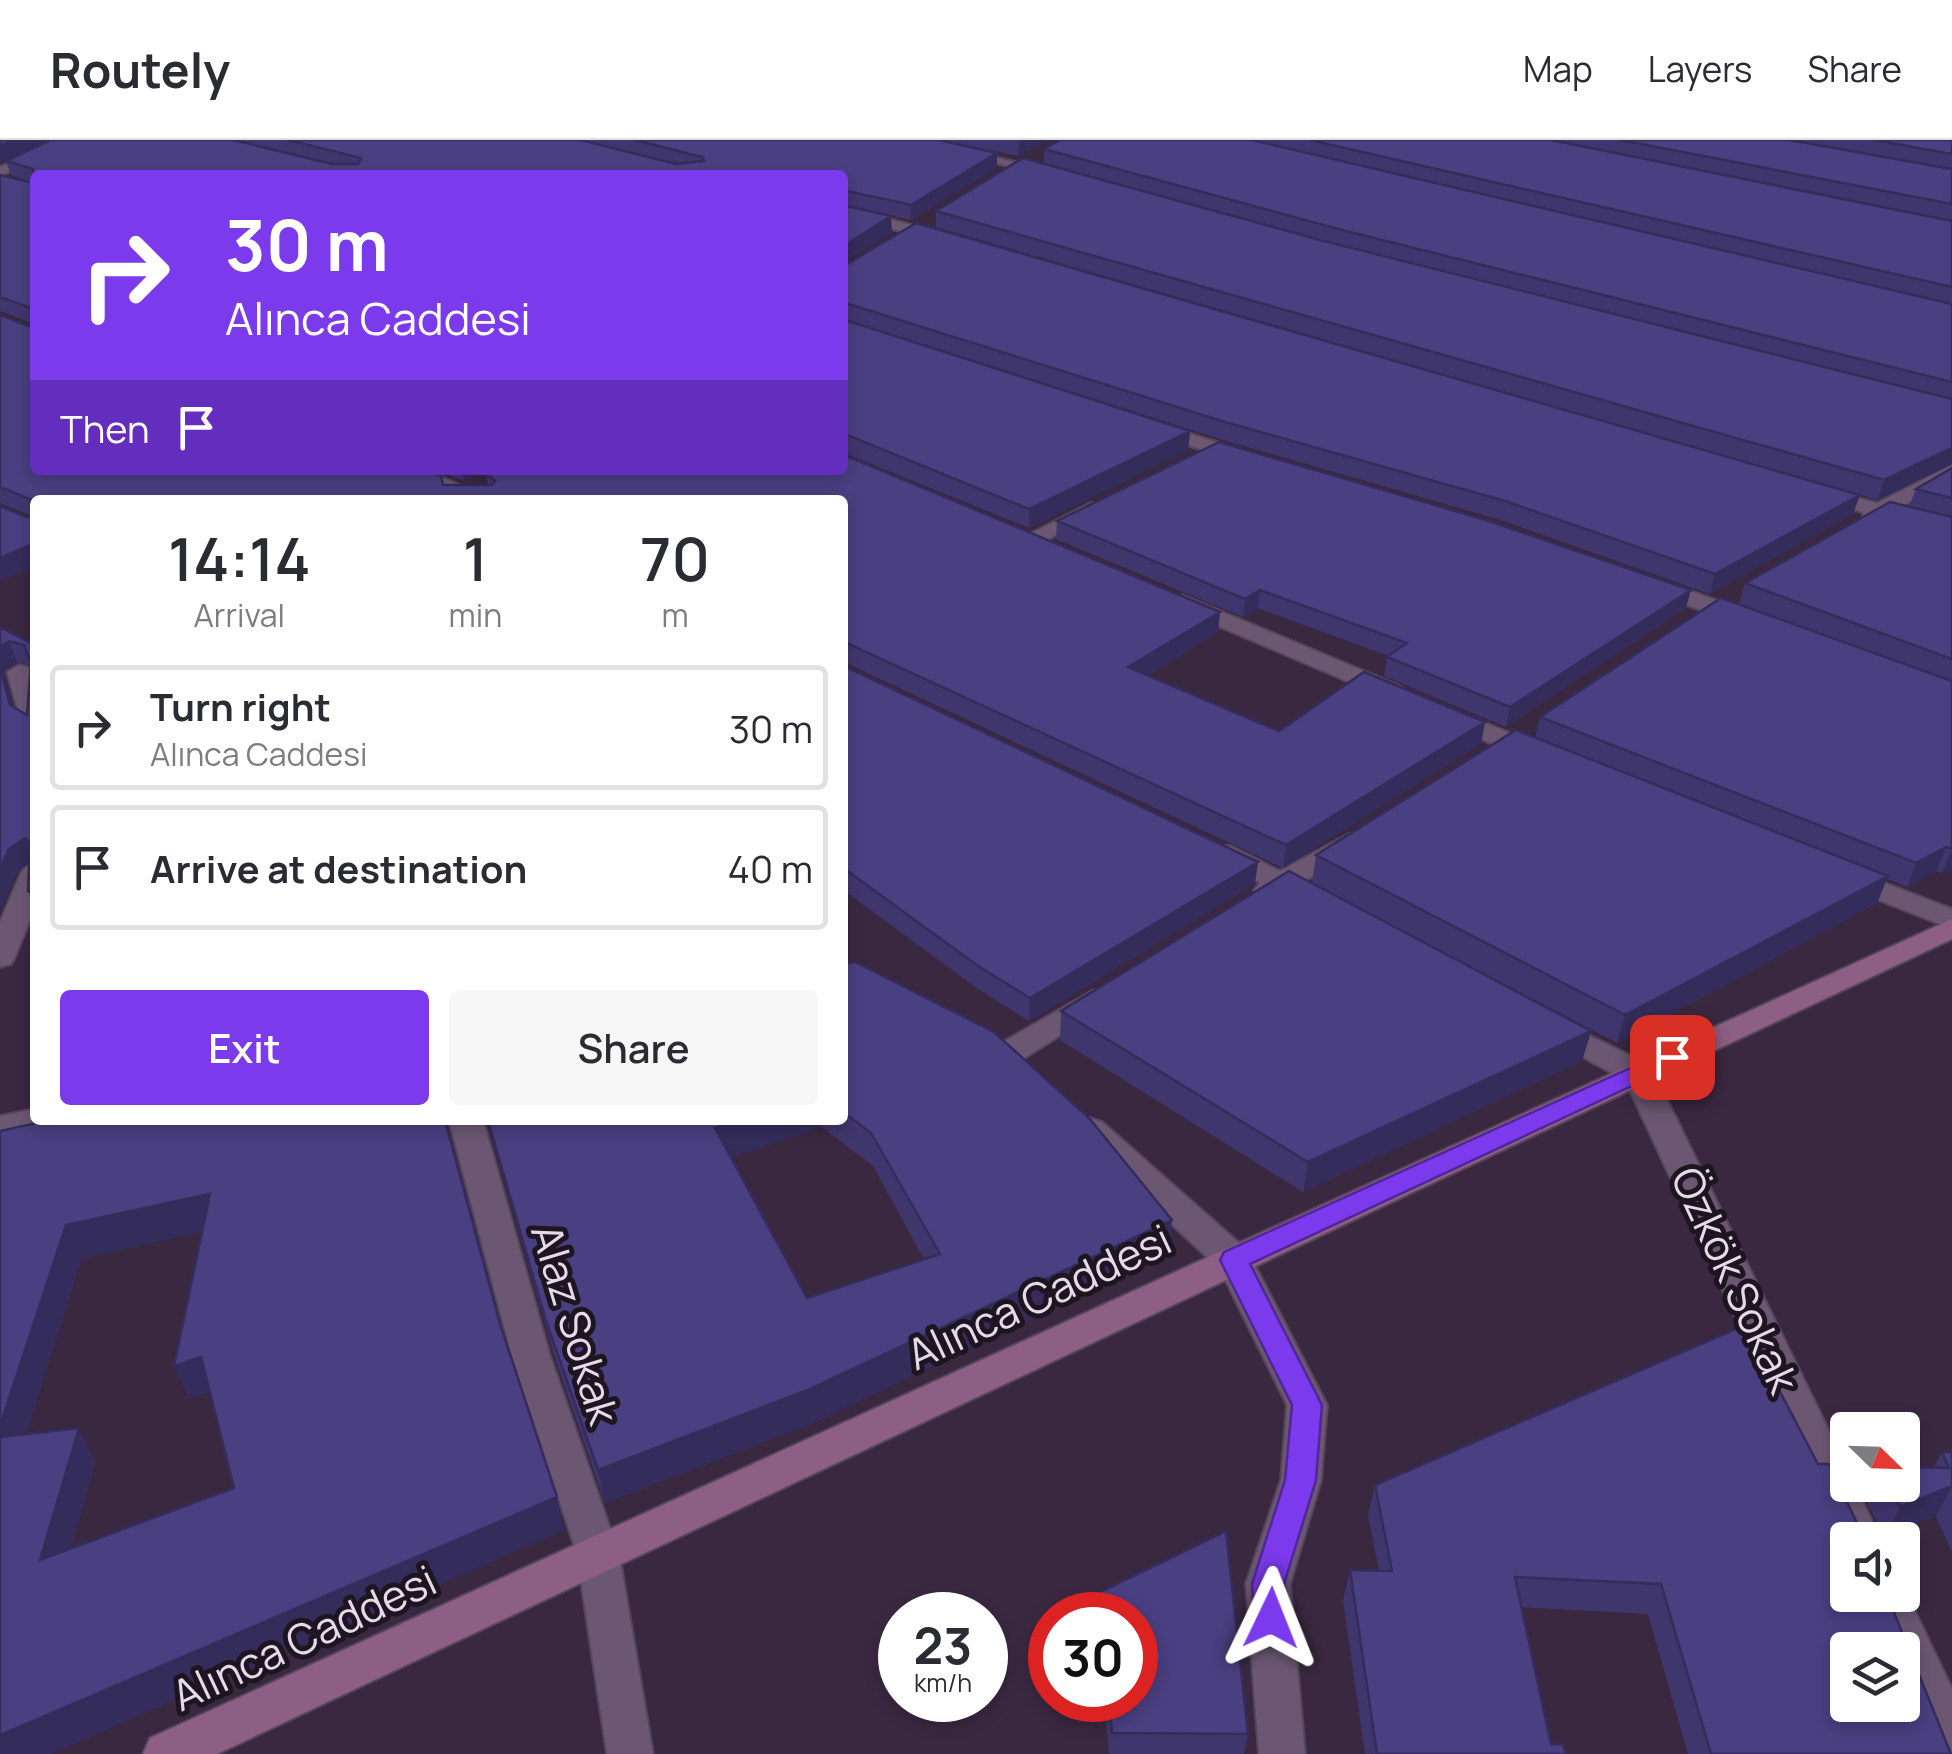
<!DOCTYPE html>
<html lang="en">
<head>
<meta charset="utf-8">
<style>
	:root { --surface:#fff; --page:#f7f7f7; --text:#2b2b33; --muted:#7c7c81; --line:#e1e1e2; --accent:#7c3aed }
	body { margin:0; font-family:Manrope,sans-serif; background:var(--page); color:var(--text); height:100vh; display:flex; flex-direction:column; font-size:38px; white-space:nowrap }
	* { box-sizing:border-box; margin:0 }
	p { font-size:32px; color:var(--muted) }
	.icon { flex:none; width:55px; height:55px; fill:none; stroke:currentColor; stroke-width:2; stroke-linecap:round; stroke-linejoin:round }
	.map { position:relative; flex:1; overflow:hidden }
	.sheet { position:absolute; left:30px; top:355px; width:818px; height:630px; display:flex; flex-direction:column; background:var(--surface); border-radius:10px; box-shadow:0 5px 15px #0003 }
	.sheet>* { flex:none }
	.hud { position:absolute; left:30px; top:30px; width:818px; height:305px; border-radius:10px; box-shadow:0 5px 15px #0003; background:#7c3aed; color:#fff; overflow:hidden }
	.needle { width:65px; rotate:113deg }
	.controls { position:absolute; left:1830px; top:1272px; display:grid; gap:20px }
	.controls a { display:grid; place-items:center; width:90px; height:90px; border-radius:10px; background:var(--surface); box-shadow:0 5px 15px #0003; font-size:50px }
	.speed { position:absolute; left:878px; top:1452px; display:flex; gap:20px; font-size:50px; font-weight:700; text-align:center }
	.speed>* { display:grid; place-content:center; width:130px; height:130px; border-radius:50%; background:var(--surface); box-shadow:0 5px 15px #0003; line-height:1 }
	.speed small { font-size:25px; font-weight:400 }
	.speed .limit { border:15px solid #d22; background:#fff; color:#111 }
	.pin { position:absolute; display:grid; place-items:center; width:85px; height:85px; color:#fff; margin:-42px; border-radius:20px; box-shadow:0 5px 15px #0006 }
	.me { position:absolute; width:110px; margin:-55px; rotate:2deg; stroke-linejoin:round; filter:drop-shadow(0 0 8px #0008) }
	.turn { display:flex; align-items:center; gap:35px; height:210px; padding:0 30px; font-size:45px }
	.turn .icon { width:130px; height:130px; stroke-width:2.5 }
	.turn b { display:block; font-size:70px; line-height:85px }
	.then { display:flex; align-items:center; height:95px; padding:0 30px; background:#0003; gap:20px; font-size:38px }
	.eta { display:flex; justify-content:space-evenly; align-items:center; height:170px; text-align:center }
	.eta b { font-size:60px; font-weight:600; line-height:70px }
	.button { display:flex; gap:20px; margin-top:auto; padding:20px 30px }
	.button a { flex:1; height:115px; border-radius:10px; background:var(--accent); color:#fff; font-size:40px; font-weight:600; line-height:115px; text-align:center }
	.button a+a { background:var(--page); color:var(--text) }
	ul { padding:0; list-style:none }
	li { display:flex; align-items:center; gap:30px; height:125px; margin:0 20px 15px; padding:0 10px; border:5px solid var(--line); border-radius:10px }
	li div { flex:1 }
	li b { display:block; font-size:38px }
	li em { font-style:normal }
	header { display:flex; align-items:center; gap:60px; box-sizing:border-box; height:140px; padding:0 50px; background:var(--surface); border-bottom:2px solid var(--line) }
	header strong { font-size:48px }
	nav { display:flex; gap:55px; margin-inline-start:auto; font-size:35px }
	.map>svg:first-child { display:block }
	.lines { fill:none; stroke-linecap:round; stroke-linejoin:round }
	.minor-casing { stroke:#54455a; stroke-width:4 }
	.tertiary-casing { stroke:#54455a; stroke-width:4 }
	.secondary-casing { stroke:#54455a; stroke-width:4 }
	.minor { fill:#6b5772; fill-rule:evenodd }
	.tertiary { fill:#6b5772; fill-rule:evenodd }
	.secondary { fill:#8e5f85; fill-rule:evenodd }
	.wall { fill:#40366e; fill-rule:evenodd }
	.shaded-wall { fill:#342c5a }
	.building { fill:#4a3f80; stroke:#342c5a; stroke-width:2.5; fill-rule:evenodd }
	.route { fill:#7c3aed; stroke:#51269a; stroke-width:2.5 }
	.labels { text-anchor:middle; stroke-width:10; stroke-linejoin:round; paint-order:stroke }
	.near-street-label { font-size:42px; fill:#e6daea; stroke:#1d1520 }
</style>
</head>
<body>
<header>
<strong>Routely</strong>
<nav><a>Map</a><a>Layers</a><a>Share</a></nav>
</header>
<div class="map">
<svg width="1952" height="1614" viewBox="0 0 1952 1614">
	<rect width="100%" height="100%" fill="#3a2840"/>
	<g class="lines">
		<g class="minor-casing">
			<path id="minor" d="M 895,0 L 921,0 L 1058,32 L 1051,36 Z
				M 842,67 L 951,95 L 954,98 L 946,103 L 842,76 Z
				M 1149,281 L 1255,314 L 1258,318 L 1248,324 L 1142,291 L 1139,287 Z
				M 1952,325 L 1952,339 L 1897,369 L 1952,384 L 1952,397 L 1882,378 L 1864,379 L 1862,372 L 1813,358 L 1810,354 L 1820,348 L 1877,363 Z
				M 396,330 L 425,330 L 495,360 L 466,360 Z
				M 1091,363 L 1098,365 L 1102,369 L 1098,373 L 1041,403 L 1025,403 L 1022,398 Z
				M 1650,437 L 1756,474 L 1760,479 L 1756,484 L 1740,484 L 1642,449 L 1639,444 L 1642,439 Z
				M 1182,455 L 1402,547 L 1405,552 L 1402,557 L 1384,557 L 1174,467 L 1171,462 Z
				M 19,525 L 28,527 L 35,544 L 35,593 L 22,585 L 7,532 Z
				M 1449,568 L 1549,609 L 1553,615 L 1540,623 L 1531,621 L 1440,581 L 1436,576 Z
				M 1349,694 L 1359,696 L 1363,702 L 1359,708 L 1303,742 L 1327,758 L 1323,764 L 1313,767 L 1282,754 L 1268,759 L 1258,756 L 1254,750 L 1260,743 L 1210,718 L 1206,712 L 1210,706 L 1230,706 L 1280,731 Z
				M 35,724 L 35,768 L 15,817 L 11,824 L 0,827 L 0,782 L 21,733 L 25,727 Z
				M 1843,727 L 1952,769 L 1952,789 L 1833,742 L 1829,736 L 1833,730 Z
				M 1094,850 L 1105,853 L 1110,860 L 1105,867 L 1018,922 L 1007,925 L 996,922 L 991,914 L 996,906 Z
				M 1551,877 L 1650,925 L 1848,1330 L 1848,1345 L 1855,1345 L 1881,1400 L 1848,1400 L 1845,1413 L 1625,940 L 1540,894 L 1535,887 L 1540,880 Z
				M 35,969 L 35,980 L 57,980 L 52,988 L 0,1000 L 0,976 Z
				M 1090,978 L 1102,982 L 1247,1110 L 1327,1265 L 1321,1340 L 1290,1444 L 1305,1614 L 1259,1614 L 1246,1444 L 1281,1340 L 1287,1265 L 1220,1129 L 1078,998 L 1073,990 L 1078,982 Z
				M 449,980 L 483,980 L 550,1216 L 619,1414 L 653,1614 L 607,1614 L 577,1414 L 512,1216 Z
				M 1902,1444 L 1952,1549 L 1952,1614 L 1935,1614 L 1902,1540 L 1902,1510 L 1889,1510 L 1864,1455 L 1902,1455 Z"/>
		</g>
		<g class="tertiary-casing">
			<path id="tertiary" d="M 57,0 L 75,0 L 0,36 L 0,27 Z"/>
		</g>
		<g class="secondary-casing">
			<path id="secondary" d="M 1952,779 L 1952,799 L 217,1614 L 143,1614 L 150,1598 Z"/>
		</g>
		<use href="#minor" class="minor"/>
		<use href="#tertiary" class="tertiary"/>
		<use href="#secondary" class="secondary"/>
	</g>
	<path class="wall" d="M 50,0 L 233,0 L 292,14 L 236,0 L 581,0 L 657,19 L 583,0 L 939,0 L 997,13 L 997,28 L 911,80 L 842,65 L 842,35 L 35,35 L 35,330 L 427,330 L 441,336 L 443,345 L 488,345 L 486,333 L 490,330 L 842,330 L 842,314 L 1220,472 L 1218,492 L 1148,535 L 1279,591 L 1364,532 L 1485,582 L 1481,604 L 1283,728 L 842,521 L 842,360 L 35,360 L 35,426 L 0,440 L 0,366 L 27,377 L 30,375 L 0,363 L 0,175 L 28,186 L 32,183 L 1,171 L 0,172 L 0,35 L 33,43 L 11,35 L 6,21 Z
		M 941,0 L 1051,0 L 1018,16 Z
		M 1060,0 L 1789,0 L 1952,29 L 1952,80 L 1744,39 L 1952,81 L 1952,324 L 1878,360 L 936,87 L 936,71 L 1044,23 L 1044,9 Z
		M 1793,0 L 1952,0 L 1952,29 Z
		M 842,127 L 1853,374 L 1710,454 L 1501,380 L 1223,300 L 842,178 Z
		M 842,179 L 1190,291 L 1188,310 L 1029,388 L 842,312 Z
		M 1952,328 L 1952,729 L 1942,733 L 1936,731 L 1907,747 L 1887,739 L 1877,763 L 1617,903 L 1312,743 L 1316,715 L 1535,598 L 1540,577 L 1739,464 L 1745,443 L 1909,366 L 1916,349 Z
		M 435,330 L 483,330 L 464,341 Z
		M 1057,381 L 1686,468 L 1506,587 L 1384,536 L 1387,517 L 1389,516 L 1258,468 L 1243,477 L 1056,399 Z
		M 0,487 L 35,505 L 35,768 L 28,751 L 29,724 L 18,731 L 0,772 ZM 17,522 L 31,525 L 27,575 L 13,567 L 4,531 Z
		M 842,525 L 1255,744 L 1029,881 L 978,849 L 842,749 Z
		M 842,824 L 1169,1113 L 813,1283 L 605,1363 L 554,1215 L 487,980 L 842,980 ZM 822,987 L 873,1026 L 924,1119 L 807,1158 L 731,1017 Z
		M 1061,871 L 1591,891 L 1582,921 L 1303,1052 L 1060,900 Z
		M 1745,1185 L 1951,1614 L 1688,1614 L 1648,1474 L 1521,1467 L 1551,1604 L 1566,1614 L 1365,1614 L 1343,1460 L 1350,1430 L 1379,1431 L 1368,1375 L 1375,1345 Z
		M 1942,1312 L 1952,1312 L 1952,1412 L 1936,1376 L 1884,1397 L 1864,1356 L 1870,1345 L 1902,1345 L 1934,1327 Z
		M 1226,1391 L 1248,1594 L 1244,1614 L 1109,1614 L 1104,1560 L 1135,1560 L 1135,1475 L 1098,1475 L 1100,1452 Z"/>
	<path class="shaded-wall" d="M 14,0 L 48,0 L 0,23 L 0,6 Z
		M 1023,0 L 1051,0 L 1018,16 L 1019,2 Z
		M 997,13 L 997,28 L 911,80 L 911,65 Z
		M 891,76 L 892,92 L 842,123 L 842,107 Z
		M 1190,291 L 1188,310 L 1029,388 L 1029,369 Z
		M 1952,308 L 1952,324 L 1878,360 L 1884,340 Z
		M 462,330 L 483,330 L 464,341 Z
		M 1860,355 L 1853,374 L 1710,454 L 1715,434 Z
		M 35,403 L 35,426 L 0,440 L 0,418 Z
		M 1260,450 L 1258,468 L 1243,477 L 1245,459 Z
		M 1691,450 L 1686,468 L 1506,587 L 1510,567 Z
		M 1220,472 L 1218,492 L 1127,547 L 1128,527 Z
		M 9,501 L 17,522 L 4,531 L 18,586 L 10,565 L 0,527 L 0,507 Z
		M 1485,582 L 1481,604 L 1283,728 L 1286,705 Z
		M 25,698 L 34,720 L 18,731 L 0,772 L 0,728 L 9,709 Z
		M 1946,707 L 1936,731 L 1907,747 L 1916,723 Z
		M 1952,709 L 1952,729 L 1942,733 Z
		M 1258,722 L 1255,744 L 1029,881 L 1030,858 Z
		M 1888,736 L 1877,763 L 1617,903 L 1625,875 Z
		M 1591,891 L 1582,921 L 1303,1052 L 1308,1022 Z
		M 739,980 L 822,980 L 822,987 L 719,1021 L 715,988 Z
		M 210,1054 L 222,1087 L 82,1119 L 15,1330 L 0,1303 L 0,1286 L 66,1085 Z
		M 1172,1080 L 1169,1113 L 813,1283 L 605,1363 L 598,1330 Z
		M 201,1217 L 215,1251 L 189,1259 L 174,1226 Z
		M 79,1288 L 96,1321 L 59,1453 L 40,1420 Z
		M 1952,1346 L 1936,1376 L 1884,1397 L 1900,1367 Z
		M 557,1357 L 565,1390 L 51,1614 L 0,1614 L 0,1595 Z"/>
	<path class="building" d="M 0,0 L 14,0 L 0,6 Z
		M 50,0 L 233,0 L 332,24 L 358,24 L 361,18 L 288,0 L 581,0 L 676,24 L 704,21 L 702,17 L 635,0 L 939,0 L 997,13 L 911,65 L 842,50 L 842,35 L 35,35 L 35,330 L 427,330 L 441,336 L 443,345 L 492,345 L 495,341 L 486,333 L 490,330 L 842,330 L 842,314 L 1220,472 L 1128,527 L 1279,591 L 1364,532 L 1485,582 L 1286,705 L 842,501 L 842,360 L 35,360 L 35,403 L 0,418 L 0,366 L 27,377 L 32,374 L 32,360 L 0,347 L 0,175 L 28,186 L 33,182 L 33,169 L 0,157 L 0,35 L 33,43 L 33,29 L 6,21 Z
		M 1060,0 L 1252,0 L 1952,164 L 1952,242 L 1338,89 L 1044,9 Z
		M 1310,0 L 1551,0 L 1952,81 L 1952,147 Z
		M 1620,0 L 1789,0 L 1952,29 L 1952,64 Z
		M 1874,0 L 1952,0 L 1952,14 Z
		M 1023,18 L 1324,101 L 1952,259 L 1952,308 L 1884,340 L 936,71 Z
		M 842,65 L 891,76 L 842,107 Z
		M 916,83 L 1860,355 L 1715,434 L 1505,361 L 1225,282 L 842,162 L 842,127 Z
		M 842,179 L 1190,291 L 1029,369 L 842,293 Z
		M 1219,302 L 1486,380 L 1691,450 L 1510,567 L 1387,517 L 1407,503 L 1260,450 L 1245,459 L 1057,381 Z
		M 1952,328 L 1952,358 L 1916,349 Z
		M 1890,362 L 1952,377 L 1952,519 L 1745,443 Z
		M 1721,458 L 1952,541 L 1952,709 L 1946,707 L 1916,723 L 1540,577 Z
		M 0,487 L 35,505 L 35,750 L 28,751 L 30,702 L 25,698 L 9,709 L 0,728 L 0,527 L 10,565 L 27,575 L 31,523 L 24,505 L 9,501 L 0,507 Z
		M 842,525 L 1258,722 L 1030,858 L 978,826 L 842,727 Z
		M 1516,590 L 1888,736 L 1625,875 L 1316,715 Z
		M 1289,731 L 1591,891 L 1308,1022 L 1061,871 Z
		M 855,822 L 994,892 L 1090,979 L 1172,1080 L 810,1249 L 598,1330 L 546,1181 L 488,980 L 739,980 L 715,988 L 807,1158 L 940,1114 L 871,993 L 842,971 L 842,824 Z
		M 46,980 L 445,980 L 500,1184 L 557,1357 L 0,1595 L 0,1297 L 79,1288 L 40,1420 L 234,1348 L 201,1217 L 174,1226 L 210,1054 L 66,1085 L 0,1286 L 0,991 L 46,981 Z
		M 1745,1185 L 1818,1324 L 1829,1324 L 1865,1400 L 1848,1400 L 1848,1455 L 1887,1455 L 1951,1614 L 1711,1614 L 1661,1444 L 1515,1437 L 1551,1604 L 1563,1604 L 1566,1614 L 1377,1614 L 1350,1430 L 1392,1431 L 1375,1345 ZM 1848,1510 L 1902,1510 L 1902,1565 L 1848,1565 Z
		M 1942,1312 L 1952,1312 L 1952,1346 L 1900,1367 L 1889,1345 L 1902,1345 L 1902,1327 L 1949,1328 Z
		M 1226,1391 L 1248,1594 L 1112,1593 L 1109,1560 L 1135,1560 L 1135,1475 L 1102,1475 L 1100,1452 Z"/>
	<path class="route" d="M 1672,909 L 1685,917 L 1681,923 L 1250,1124 L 1322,1265 L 1316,1340 L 1284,1444 L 1287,1478 L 1282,1489 L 1271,1493 L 1259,1489 L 1254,1478 L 1252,1444 L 1285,1340 L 1292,1265 L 1220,1120 L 1224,1112 Z"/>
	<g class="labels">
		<g class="near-street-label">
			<text transform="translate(1735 1140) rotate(65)" y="15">Özkök Sokak</text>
			<text transform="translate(1039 1157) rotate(-25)" y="15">Alınca Caddesi</text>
			<text transform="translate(575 1184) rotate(73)" y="15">Alaz Sokak</text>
			<text transform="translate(304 1498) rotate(-25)" y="15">Alınca Caddesi</text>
		</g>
	</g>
</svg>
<div class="controls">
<a><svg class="needle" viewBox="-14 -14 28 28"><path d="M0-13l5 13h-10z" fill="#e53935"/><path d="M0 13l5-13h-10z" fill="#7c7c81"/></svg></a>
<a><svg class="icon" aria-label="sound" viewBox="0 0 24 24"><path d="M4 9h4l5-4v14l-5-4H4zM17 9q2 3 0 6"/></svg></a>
<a><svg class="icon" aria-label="layers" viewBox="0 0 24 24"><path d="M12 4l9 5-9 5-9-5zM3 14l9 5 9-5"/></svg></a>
</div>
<div class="speed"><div>23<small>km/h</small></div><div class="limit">30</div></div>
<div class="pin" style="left:1672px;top:917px;background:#d93025"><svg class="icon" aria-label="arrive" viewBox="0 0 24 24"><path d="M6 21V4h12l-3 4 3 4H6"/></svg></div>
<svg class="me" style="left:1271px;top:1478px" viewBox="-20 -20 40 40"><path d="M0-17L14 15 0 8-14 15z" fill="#7c3aed" stroke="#fff" stroke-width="4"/></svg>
<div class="hud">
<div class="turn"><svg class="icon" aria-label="right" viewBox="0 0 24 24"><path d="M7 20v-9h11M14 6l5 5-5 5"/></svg><div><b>30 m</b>Alınca Caddesi</div></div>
<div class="then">Then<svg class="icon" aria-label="arrive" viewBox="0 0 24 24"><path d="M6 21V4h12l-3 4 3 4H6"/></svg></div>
</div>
<section class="sheet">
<div class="eta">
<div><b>14:14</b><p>Arrival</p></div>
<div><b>1</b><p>min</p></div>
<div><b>70</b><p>m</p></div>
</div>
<ul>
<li><svg class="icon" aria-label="right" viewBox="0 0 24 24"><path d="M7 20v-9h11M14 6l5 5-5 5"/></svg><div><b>Turn right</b><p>Alınca Caddesi</p></div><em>30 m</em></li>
<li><svg class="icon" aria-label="arrive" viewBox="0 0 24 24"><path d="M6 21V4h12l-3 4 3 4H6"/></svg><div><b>Arrive at destination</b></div><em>40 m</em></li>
</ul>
<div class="button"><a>Exit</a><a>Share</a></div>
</section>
</div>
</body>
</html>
